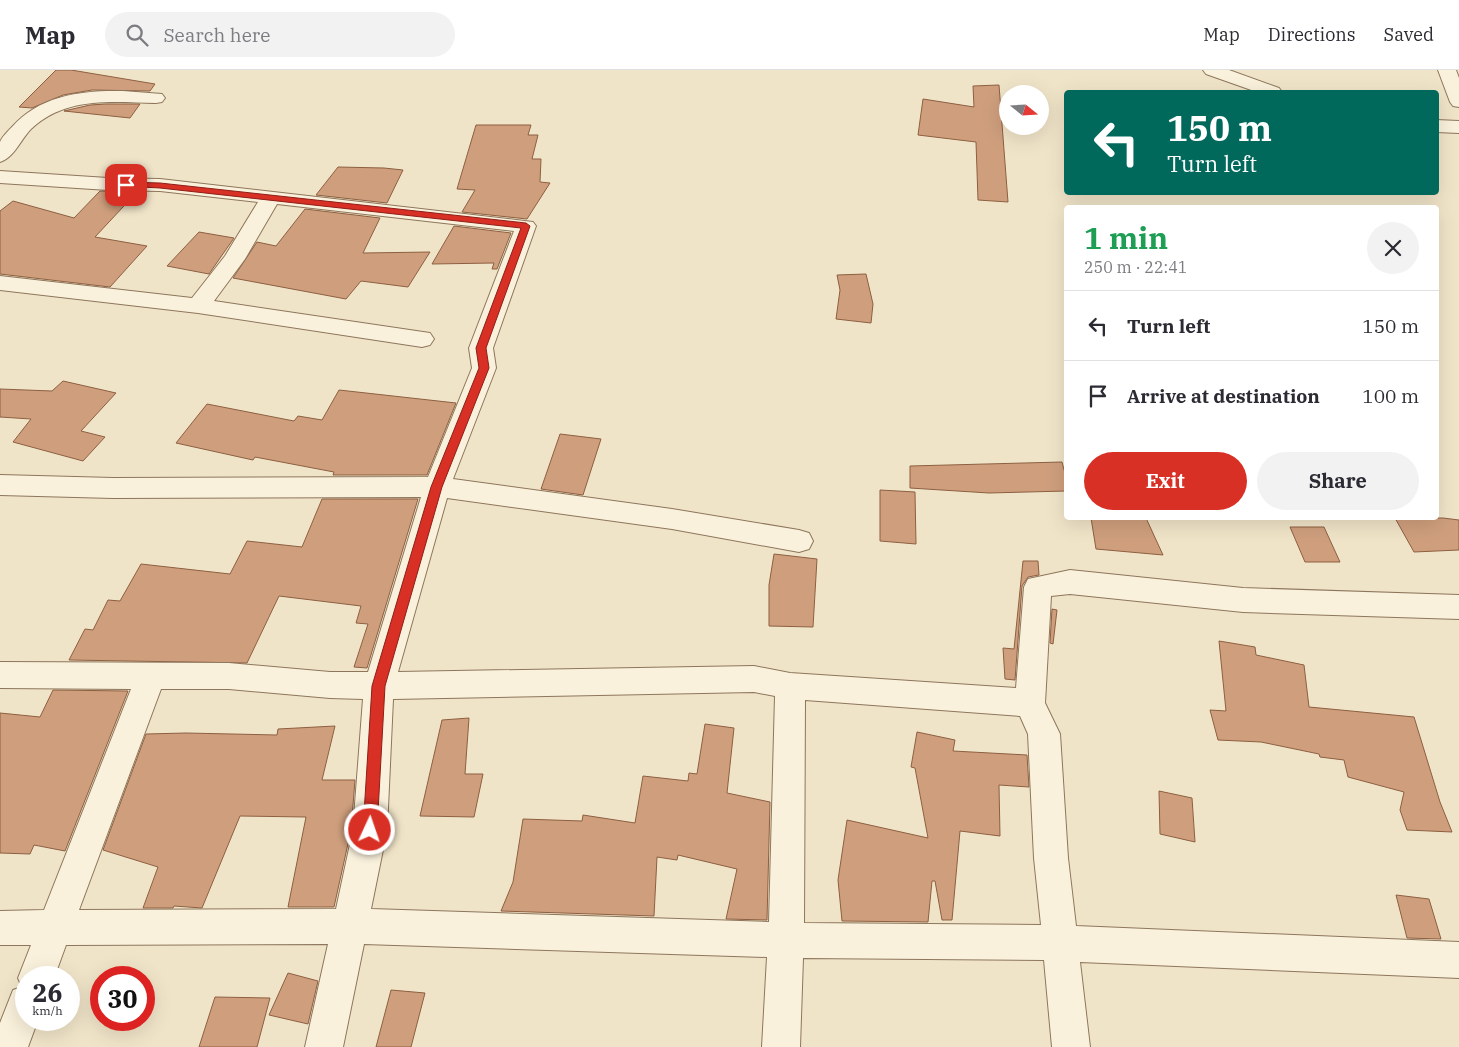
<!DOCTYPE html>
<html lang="en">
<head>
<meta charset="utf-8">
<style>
	:root { --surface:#fff; --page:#f2f2f3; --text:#2b2b33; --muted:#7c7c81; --line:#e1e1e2; --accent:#d93025 }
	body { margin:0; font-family:"IBM Plex Serif",serif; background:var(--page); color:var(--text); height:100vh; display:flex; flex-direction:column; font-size:19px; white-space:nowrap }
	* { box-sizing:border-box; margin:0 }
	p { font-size:16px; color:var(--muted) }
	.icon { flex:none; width:28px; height:28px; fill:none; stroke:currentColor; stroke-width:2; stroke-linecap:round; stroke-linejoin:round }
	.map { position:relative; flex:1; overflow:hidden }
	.drawer { position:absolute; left:1064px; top:135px; width:375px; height:315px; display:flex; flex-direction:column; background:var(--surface); border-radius:5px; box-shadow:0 5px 20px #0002 }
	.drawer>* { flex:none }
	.guide { position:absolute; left:1064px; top:20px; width:375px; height:105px; border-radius:5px; box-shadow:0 5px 20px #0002; background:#00695c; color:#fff; overflow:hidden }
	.needle { width:32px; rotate:108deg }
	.controls { position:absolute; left:999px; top:15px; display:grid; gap:10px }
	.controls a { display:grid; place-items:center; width:50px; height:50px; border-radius:50%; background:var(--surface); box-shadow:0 5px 20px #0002; font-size:25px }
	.speed { position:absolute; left:15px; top:896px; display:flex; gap:10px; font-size:25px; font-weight:700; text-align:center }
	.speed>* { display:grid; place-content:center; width:65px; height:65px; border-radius:50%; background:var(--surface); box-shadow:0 5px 20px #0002; line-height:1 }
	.speed small { font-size:12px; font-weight:400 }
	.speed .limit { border:8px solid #d22; background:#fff; color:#111 }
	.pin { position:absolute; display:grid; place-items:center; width:42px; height:42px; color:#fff; margin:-21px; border-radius:10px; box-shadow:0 2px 8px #0006 }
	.me { position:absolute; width:55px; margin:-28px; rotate:3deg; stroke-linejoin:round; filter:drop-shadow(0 0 4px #0008) }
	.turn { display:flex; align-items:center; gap:18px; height:105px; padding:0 20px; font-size:22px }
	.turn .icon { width:65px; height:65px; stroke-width:2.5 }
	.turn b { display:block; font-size:35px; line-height:42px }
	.round { display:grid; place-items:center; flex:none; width:52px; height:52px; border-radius:26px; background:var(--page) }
	.summary { display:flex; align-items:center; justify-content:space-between; height:85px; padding:0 20px }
	h1 { font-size:30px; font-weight:800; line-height:38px; color:#1e9e55 }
	.primary-button { display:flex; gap:10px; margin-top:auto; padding:10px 20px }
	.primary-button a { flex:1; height:58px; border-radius:30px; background:var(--accent); color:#fff; font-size:20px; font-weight:800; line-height:58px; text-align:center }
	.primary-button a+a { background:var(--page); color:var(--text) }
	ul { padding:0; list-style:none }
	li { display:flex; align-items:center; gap:15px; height:70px; padding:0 20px; border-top:1px solid var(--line) }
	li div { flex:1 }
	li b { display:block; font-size:19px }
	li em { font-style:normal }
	header { display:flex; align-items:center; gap:30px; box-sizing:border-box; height:70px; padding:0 25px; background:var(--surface); border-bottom:1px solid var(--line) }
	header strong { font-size:24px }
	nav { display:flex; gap:28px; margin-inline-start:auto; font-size:18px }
	.search { width:350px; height:45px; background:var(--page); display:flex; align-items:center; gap:12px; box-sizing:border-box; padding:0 18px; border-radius:28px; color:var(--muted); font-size:19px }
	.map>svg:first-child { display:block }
	.building { fill:#cf9f7d; stroke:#8d5f41 }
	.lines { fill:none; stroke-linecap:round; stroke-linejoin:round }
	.street-casing { stroke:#8d765c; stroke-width:2 }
	.street { fill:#faf1dc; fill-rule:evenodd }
	.route { fill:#d93025; stroke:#8d1f18 }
</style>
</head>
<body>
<header>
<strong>Map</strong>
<div class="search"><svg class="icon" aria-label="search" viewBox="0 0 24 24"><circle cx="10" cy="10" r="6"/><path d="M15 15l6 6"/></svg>Search here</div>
<nav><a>Map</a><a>Directions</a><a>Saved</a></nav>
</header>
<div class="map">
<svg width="1459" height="977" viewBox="0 0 1459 977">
	<rect width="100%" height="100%" fill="#f0e4c8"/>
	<path class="building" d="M 56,0 L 71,0 L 155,14 L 150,21 L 92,20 L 63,25 L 32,38 L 19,37 Z
		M 999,15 L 1008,132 L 978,130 L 976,72 L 918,65 L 923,29 L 974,37 L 973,16 Z
		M 106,34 L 140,34 L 130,48 L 64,41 L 90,35 Z
		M 476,55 L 531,55 L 528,65 L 538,65 L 532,89 L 541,89 L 540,112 L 550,113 L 527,149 L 462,142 L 475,120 L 457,119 Z
		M 338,97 L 384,98 L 403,100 L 387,133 L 316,125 Z
		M 100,121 L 137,122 L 95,167 L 147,176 L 110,217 L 0,204 L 0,141 L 13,131 L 74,148 Z
		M 305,139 L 380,148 L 363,183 L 430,182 L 408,217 L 361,211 L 346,229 L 233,208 L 257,172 L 276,176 Z
		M 454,156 L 511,163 L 497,199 L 492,199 L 494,193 L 432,194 Z
		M 199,162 L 234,168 L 209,204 L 167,196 Z
		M 866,204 L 873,234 L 871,253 L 836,249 L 840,220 L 837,205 Z
		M 63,311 L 116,323 L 81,361 L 105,367 L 83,391 L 13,372 L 31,349 L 0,347 L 0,319 L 52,321 Z
		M 339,320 L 456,333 L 427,405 L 333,405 L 334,402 L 255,387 L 253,390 L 176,373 L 207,334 L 294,351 L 298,346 L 322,350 Z
		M 560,364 L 601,369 L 583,425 L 541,419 Z
		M 1062,392 L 1066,407 L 1066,421 L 989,423 L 910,418 L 910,396 Z
		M 880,420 L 915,422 L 916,474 L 880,471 Z
		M 322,429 L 418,429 L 367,598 L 354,597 L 368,554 L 356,553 L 361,536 L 279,526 L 247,593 L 69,590 L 85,559 L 93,560 L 108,530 L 120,531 L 141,494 L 230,504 L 247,471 L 302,477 Z
		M 1091,448 L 1146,448 L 1163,485 L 1096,479 Z
		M 1395,448 L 1443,448 L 1459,450 L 1459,480 L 1414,482 Z
		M 1290,457 L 1324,457 L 1340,492 L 1305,492 Z
		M 774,484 L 817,489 L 813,557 L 769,556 L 769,515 Z
		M 1023,491 L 1038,491 L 1039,505 L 1028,507 L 1022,516 L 1015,610 L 1005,609 L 1003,578 L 1014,579 Z
		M 1052,539 L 1057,540 L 1053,574 L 1050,573 Z
		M 1219,571 L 1255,577 L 1256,585 L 1304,595 L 1309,637 L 1414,647 L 1440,732 L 1452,762 L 1407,760 L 1400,740 L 1404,722 L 1348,707 L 1344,690 L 1320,687 L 1319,684 L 1261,672 L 1218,670 L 1210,640 L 1226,641 Z
		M 53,620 L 128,621 L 65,781 L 34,775 L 30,784 L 0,783 L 0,643 L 40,647 Z
		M 469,648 L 465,704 L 483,704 L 474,747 L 420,746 L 442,650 Z
		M 705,654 L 734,658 L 727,723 L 770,732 L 767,850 L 726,849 L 737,799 L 678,785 L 677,790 L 657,787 L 654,846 L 501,841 L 513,812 L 523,749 L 582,751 L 583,745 L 635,753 L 643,706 L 688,711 L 689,703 L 697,704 Z
		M 335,656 L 322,710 L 355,710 L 351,760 L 334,837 L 288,837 L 306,747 L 240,746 L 202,838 L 174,836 L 173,838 L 143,838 L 158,797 L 103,780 L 146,664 L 186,663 L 277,665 L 278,659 Z
		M 917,662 L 955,670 L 953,681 L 1027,685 L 1029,717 L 999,715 L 1000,766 L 960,761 L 952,850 L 942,850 L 935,811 L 932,811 L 928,852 L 842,851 L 838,810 L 847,750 L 928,768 L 915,698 L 911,697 Z
		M 1159,721 L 1192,728 L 1195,772 L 1160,764 Z
		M 1396,825 L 1429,829 L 1441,869 L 1407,868 Z
		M 288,903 L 318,911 L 308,954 L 269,945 Z
		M 391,920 L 425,923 L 411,977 L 376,977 Z
		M 215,927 L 270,928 L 257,977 L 199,977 Z"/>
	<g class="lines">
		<g class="street-casing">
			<path id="street" d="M 1203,0 L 1229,0 L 1279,18 L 1282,22 L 1257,22 L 1206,4 Z
				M 1438,0 L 1456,0 L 1459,8 L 1459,37 L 1453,36 L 1450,32 Z
				M 123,21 L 162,24 L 165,28 L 162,32 L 156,33 C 112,32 66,26 31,59 C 21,69 14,88 0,92 C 0,86 0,78 0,72 C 2,67 8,61 12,57 C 40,25 83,20 123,21 Z
				M 1436,50 L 1459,51 L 1459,63 L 1436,62 Z
				M 0,101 L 108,108 L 160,109 L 533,152 L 536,156 L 493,278 L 496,298 L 453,409 L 672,439 L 799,460 L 809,463 L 813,471 L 809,479 L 799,482 L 672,459 L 447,428 L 398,602 L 754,596 L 790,603 L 1016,618 L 1024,517 L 1028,509 L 1070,500 L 1243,518 L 1459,525 L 1459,549 L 1243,542 L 1070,524 L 1051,526 L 1045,633 L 1060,664 L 1068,788 L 1076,856 L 1459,872 L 1459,908 L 1080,892 L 1090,977 L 1052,977 L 1044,890 L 803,888 L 800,977 L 762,977 L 767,887 L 364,874 L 343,977 L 305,977 L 328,874 L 66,875 L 54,908 L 26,908 L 26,950 L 38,950 L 28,977 L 0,977 L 0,953 L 13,920 L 22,917 L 18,908 L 31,875 L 0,875 L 0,841 L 44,840 L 131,619 L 0,618 L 0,592 L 229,593 L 330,602 L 368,602 L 421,427 L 113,428 L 0,425 L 0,405 L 113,408 L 428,407 L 472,298 L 469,278 L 514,161 L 277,134 L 245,189 L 214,231 L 430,263 L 434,269 L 430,275 L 422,277 L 198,243 L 0,220 L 0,206 L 192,228 L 225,186 L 258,132 L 160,121 L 108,120 L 0,113 ZM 161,619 L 229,619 L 330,628 L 363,629 L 353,760 L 336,839 L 79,840 ZM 754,622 L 775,626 L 769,852 L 371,839 L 387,760 L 393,629 ZM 805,630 L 1020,646 L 1028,664 L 1034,788 L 1041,855 L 804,853 Z"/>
		</g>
		<use href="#street" class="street"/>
	</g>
	<path class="route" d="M 126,112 L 160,113 L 526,153 L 530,156 L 486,278 L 489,298 L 442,417 L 385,616 L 377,760 L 375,765 L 370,767 L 365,765 L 363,760 L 372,616 L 431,417 L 479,298 L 476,278 L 521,158 L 160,118 L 123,116 L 123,113 Z"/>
</svg>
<div class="controls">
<a><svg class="needle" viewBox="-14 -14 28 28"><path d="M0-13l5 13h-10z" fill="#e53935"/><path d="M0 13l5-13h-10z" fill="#7c7c81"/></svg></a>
</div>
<div class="speed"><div>26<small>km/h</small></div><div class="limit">30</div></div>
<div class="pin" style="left:126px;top:115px;background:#d93025"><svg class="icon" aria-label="arrive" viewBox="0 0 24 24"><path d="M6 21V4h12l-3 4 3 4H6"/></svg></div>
<svg class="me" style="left:370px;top:760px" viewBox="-20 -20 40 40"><circle r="17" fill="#d93025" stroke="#fff" stroke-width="3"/><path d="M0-11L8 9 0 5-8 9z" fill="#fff"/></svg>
<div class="guide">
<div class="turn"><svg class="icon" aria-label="left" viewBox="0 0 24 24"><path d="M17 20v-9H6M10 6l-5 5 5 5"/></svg><div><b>150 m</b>Turn left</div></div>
</div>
<section class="drawer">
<div class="summary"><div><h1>1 min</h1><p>250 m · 22:41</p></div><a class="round"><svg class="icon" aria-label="close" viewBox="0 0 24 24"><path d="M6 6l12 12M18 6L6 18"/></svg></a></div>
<ul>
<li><svg class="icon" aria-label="left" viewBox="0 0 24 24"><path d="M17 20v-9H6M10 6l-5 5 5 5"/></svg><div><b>Turn left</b></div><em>150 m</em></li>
<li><svg class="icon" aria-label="arrive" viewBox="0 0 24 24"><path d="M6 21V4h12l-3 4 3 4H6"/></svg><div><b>Arrive at destination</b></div><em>100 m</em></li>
</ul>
<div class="primary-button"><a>Exit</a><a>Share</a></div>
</section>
</div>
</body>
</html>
